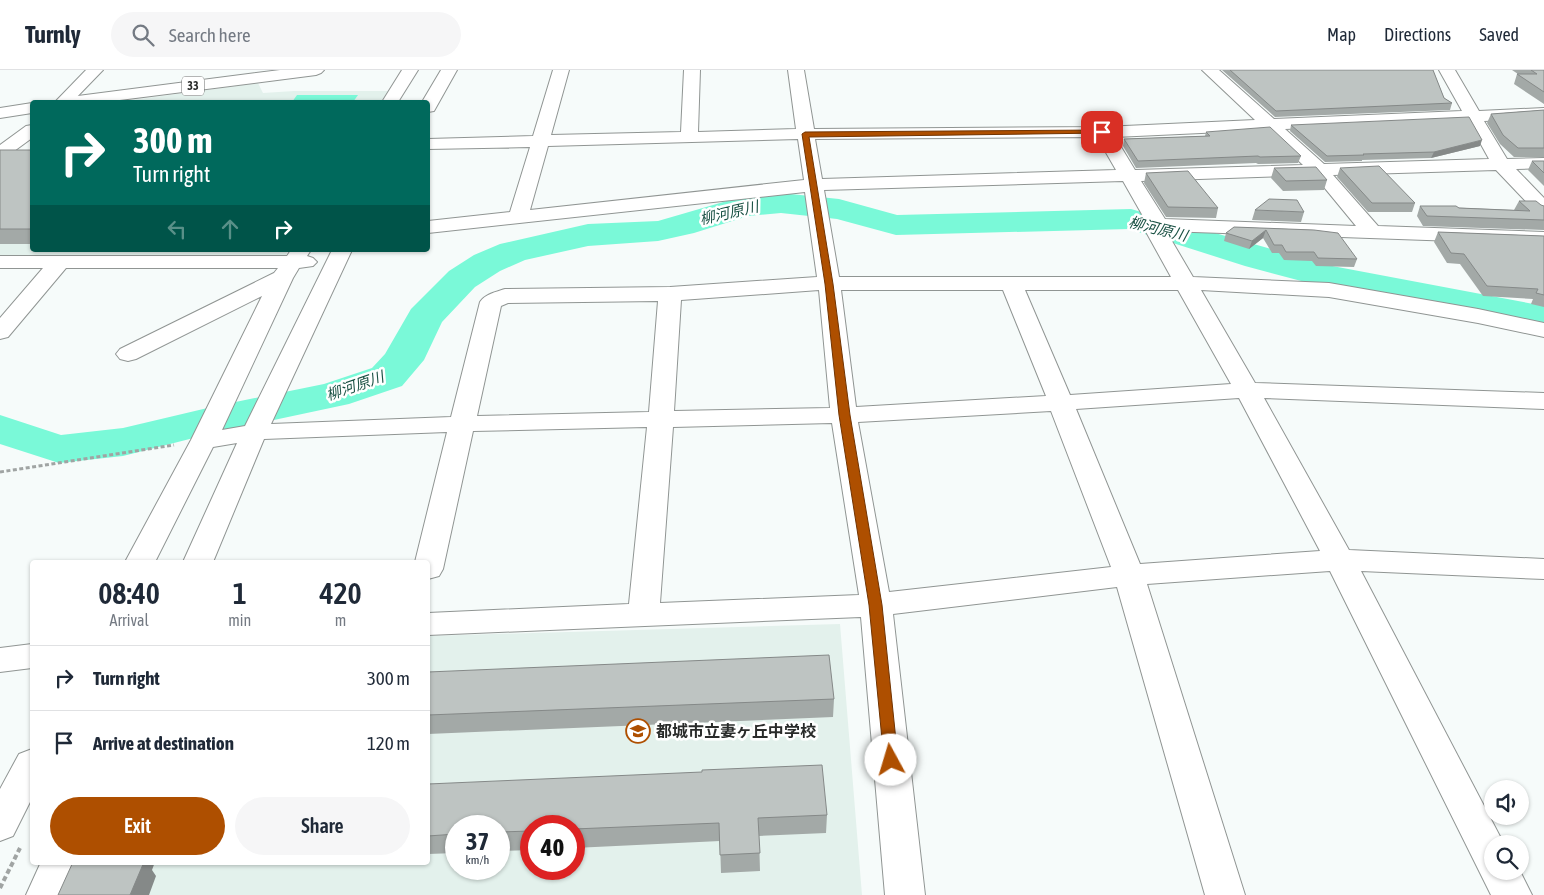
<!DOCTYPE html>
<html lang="en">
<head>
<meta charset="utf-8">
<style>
	:root { --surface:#fff; --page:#f6f6f7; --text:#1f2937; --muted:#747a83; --line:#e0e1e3; --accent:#ae4f00 }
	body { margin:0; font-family:"Asap Condensed","Noto Sans JP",sans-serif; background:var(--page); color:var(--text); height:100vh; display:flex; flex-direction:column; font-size:19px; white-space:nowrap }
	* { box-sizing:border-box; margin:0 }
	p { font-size:16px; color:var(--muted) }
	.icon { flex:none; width:28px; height:28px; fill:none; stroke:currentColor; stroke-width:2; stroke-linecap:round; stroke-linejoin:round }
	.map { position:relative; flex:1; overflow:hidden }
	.sheet { position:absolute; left:30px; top:490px; width:400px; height:305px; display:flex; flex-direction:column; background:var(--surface); border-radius:5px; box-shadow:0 1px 4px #0004 }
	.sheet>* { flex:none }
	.banner { position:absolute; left:30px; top:30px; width:400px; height:152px; border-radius:5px; box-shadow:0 1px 4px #0004; background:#00695c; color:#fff; overflow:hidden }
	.fabs { position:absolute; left:1484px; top:710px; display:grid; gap:10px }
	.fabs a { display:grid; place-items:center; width:45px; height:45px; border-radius:50%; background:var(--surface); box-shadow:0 1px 4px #0004; font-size:25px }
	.speed { position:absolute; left:445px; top:745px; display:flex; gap:10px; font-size:25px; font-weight:700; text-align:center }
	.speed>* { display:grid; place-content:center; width:65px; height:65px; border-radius:50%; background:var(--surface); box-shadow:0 1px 4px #0004; line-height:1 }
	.speed small { font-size:12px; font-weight:400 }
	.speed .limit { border:8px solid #d22; background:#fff; color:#111 }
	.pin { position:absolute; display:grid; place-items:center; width:42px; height:42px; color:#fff; margin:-21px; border-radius:10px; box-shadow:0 2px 8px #0006 }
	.me { position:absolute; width:55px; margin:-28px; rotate:354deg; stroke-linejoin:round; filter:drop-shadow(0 0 4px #0008) }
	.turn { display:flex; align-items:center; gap:18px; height:105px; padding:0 20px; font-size:22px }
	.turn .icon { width:65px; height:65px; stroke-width:2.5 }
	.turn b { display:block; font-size:35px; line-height:42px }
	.lanes { display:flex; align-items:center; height:48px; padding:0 20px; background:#0003; justify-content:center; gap:25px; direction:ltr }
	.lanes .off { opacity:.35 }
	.eta { display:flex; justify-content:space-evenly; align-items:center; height:85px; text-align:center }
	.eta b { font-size:30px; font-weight:600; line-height:35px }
	.cta { display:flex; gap:10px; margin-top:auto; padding:10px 20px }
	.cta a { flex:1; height:58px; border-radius:30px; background:var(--accent); color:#fff; font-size:20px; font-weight:600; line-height:58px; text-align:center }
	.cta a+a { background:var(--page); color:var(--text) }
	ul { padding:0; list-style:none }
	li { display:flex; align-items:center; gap:15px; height:65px; padding:0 20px; border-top:1px solid var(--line) }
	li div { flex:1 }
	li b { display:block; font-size:19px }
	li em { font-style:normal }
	header { display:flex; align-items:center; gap:30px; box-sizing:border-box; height:70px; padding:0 25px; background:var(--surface); border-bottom:1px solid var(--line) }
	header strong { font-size:24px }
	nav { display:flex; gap:28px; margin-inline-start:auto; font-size:18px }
	.search { width:350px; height:45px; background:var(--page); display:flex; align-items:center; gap:12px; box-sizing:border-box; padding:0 18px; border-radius:28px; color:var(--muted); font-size:19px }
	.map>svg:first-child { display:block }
	.built { fill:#e3f1ec; fill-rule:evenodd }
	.water { fill:#7af9d8 }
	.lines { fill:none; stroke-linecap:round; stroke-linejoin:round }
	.river { fill:#7af9d8; fill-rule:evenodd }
	.minor-casing { stroke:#909593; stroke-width:2 }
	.major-casing { stroke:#909593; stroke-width:2 }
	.path-far1 { stroke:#a0a4a3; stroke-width:3; stroke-dasharray:4 2.5; stroke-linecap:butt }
	.path { stroke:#a0a4a3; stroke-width:4; stroke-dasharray:5 3; stroke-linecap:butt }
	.minor { fill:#fff; fill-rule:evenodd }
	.major { fill:#fff; fill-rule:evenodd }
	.wall { fill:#a3a9a7 }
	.shaded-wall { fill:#858988 }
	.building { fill:#bec4c2; stroke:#858988 }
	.route { fill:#ae4f00; stroke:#713300 }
	.labels { text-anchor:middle; stroke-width:5; stroke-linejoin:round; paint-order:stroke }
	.shield { fill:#fff; stroke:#696b6a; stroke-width:1 }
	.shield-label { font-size:12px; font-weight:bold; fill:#292b2a }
	.water-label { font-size:15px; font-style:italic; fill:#1a5144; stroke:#fff }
	.near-poi-label { font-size:16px; font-weight:bold; fill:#292b2a; stroke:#fff; text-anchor:start }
</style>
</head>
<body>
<header>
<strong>Turnly</strong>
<div class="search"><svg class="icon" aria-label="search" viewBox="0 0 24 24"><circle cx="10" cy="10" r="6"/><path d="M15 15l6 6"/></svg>Search here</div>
<nav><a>Map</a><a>Directions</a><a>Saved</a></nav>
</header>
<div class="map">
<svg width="1544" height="825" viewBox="0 0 1544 825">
	<rect width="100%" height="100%" fill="#f6fbfa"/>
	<path class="built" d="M 258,13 L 263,23 L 294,21 L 389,21 L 381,32 L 129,32 L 132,30 Z
		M 32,91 L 32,180 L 289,180 L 285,186 L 0,187 L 0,92 Z
		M 840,554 L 862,825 L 68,825 L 82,793 L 428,792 L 428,566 ZM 456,756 L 499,756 L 499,799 L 456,799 ZM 531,756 L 574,756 L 574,799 L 531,799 Z"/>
	<path class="water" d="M 297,25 L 358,25 L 353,32 L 292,32 Z"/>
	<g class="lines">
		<path class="river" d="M 781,123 L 839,129 L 897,145 L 1131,139 L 1327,195 L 1544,236 L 1544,260 L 1324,217 L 1245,196 L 1129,159 L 896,165 L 837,149 L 781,143 L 748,146 L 694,163 L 658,171 L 588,176 L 525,190 L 500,201 L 475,217 L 442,252 L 424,290 L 402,316 L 349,334 L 217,362 L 123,386 L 59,393 L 0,374 L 0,345 L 61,365 L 123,358 L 216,336 L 324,314 L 372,298 L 385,284 L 411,239 L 449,201 L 474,185 L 500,174 L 588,154 L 658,151 L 744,126 Z"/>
		<g class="minor-casing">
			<path id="minor" d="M 86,0 L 103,0 L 72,32 L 55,32 Z
				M 402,0 L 418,0 L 398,32 L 382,32 Z
				M 441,0 L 457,0 L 434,41 L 428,42 L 428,32 L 422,32 Z
				M 553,0 L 569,0 L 551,65 L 681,62 L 684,0 L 700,0 L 698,62 L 796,59 L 788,0 L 804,0 L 814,59 L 1103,57 L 1255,50 L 1202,0 L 1219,0 L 1274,49 L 1462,41 L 1439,0 L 1455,0 L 1479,41 L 1544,38 L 1544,48 L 1484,51 L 1507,89 L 1544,88 L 1544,98 L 1516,99 L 1544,128 L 1544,145 L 1537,143 L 1496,100 L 1333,105 L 1378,156 L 1544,162 L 1544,174 L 1166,161 L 1193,207 L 1329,213 L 1478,239 L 1544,253 L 1544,267 L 1478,253 L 1329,227 L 1201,220 L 1255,313 L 1544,323 L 1544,339 L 1264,328 L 1349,480 L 1544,489 L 1544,509 L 1361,501 L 1504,774 L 1492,774 L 1492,801 L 1520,801 L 1532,825 L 1491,825 L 1330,501 L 1147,514 L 1245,825 L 1205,825 L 1117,517 L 893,544 L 925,825 L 885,825 L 861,547 L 428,565 L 428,543 L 629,534 L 647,357 L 473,361 L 443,499 L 439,506 L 428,509 L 428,492 L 415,492 L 447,362 L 264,369 L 213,492 L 183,492 L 237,373 L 213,377 L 155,492 L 125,492 L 191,370 L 262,226 L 136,289 L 128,291 L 120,289 L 116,284 L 120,279 L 274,203 L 278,198 L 66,198 L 8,267 L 0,269 L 0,248 L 43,198 L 0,198 L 0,186 L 287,186 L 291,180 L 311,180 L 307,186 L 313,188 L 317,192 L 313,196 L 299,198 L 293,208 L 222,360 L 245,356 L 332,180 L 352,180 L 271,354 L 451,347 L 480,232 C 485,224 496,222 505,219 L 670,217 L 817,207 L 805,122 L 428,163 L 428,151 L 510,142 L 530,77 L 428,79 L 428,69 L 533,66 ZM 1468,51 L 1489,89 L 1324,94 L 1285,59 ZM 1266,60 L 1303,95 L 1135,100 L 1115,67 ZM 1097,67 L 1116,100 L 822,109 L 815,69 ZM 798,69 L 804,110 L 530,140 L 548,76 ZM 1314,105 L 1356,156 L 1165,149 L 1141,111 ZM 1123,111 L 1148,155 L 1145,160 L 1171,207 L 839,207 L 824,120 ZM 819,220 L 830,338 L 674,341 L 681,230 ZM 841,220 L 1003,220 L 1046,326 L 856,337 ZM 1025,220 L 1178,220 L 1231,314 L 1070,325 ZM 658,231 L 649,342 L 477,346 L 501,236 L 508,233 ZM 1239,328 L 1320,481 L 1140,494 L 1076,339 ZM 1051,341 L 1111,497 L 889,522 L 858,352 ZM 832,353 L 859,525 L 660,533 L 673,357 Z
				M 32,55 L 32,68 L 6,87 L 0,88 L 0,75 L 26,56 Z
				M 32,574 L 32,598 L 0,602 L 0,578 Z
				M 32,679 L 32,728 L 13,766 L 0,771 L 0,719 L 19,684 Z
				M 41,792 L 80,792 L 66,825 L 26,825 Z"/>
		</g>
		<g class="major-casing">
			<path id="major" d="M 280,0 L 324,0 L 321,3 L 316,5 L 104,32 L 62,32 L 64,29 L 70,27 Z
				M 32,33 L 32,43 L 0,48 L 0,38 Z"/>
		</g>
		<path class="path-far1" d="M 0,402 L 174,375"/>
		<path class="path" d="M 0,818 L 20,778"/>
		<use href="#minor" class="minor"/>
		<use href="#major" class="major"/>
	</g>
	<path class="wall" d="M 1222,0 L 1433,0 L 1444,28 L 1452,33 L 1450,40 L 1275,47 Z
		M 1512,0 L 1544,0 L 1544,34 L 1514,14 L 1517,4 L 1518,4 Z
		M 1544,40 L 1544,87 L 1514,87 L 1500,74 L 1487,53 L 1491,44 Z
		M 1291,55 L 1480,76 L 1431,88 L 1362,90 L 1362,91 L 1325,92 L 1290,61 Z
		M 1206,62 L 1301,86 L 1298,93 L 1258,94 L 1256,93 L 1136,98 L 1123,76 L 1124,69 L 1205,66 Z
		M 0,80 L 32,80 L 32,174 L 0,174 Z
		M 1532,91 L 1544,91 L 1544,116 L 1528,100 Z
		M 1274,98 L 1327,110 L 1324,120 L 1283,121 L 1271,108 Z
		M 1340,98 L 1415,133 L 1412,142 L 1368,142 L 1337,107 Z
		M 1146,103 L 1218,138 L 1216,148 L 1166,147 L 1144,113 Z
		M 1519,131 L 1544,136 L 1544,160 L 1423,156 L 1417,146 L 1420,136 L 1514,140 Z
		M 1255,140 L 1304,142 L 1301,152 L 1252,150 Z
		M 1234,157 L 1314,160 L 1357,189 L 1354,197 L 1316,196 L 1312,191 L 1284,190 L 1279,183 L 1272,183 L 1263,168 L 1249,179 L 1224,171 L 1226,163 Z
		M 1438,162 L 1544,166 L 1544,237 L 1531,234 L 1533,229 L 1483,226 L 1460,194 L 1447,193 L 1434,172 Z
		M 230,180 L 286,180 L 230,181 Z
		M 428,602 L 834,629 L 833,647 L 428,664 Z
		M 428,714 L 827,745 L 826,763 L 759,766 L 760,801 L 721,803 L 720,771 L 574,778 L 574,756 L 531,756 L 531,780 L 499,781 L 499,756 L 456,756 L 456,783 L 428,784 Z"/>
	<path class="shaded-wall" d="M 1482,70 L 1480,76 L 1431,88 L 1434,82 Z
		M 1266,160 L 1263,168 L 1249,179 L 1252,171 Z
		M 141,792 L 155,792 L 152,800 L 156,806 L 149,825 L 130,825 Z"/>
	<path class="building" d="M 1230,0 L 1433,0 L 1444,28 L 1452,33 L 1276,41 Z
		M 1531,0 L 1544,0 L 1544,22 L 1517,4 L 1537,4 Z
		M 1544,40 L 1544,78 L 1518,78 L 1503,65 L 1491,44 Z
		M 1469,47 L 1482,70 L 1434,82 L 1363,84 L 1364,85 L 1327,86 L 1291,55 Z
		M 1270,57 L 1301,86 L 1260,87 L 1258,86 L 1138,91 L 1124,69 L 1210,66 L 1206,62 Z
		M 0,80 L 32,80 L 32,159 L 0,159 Z
		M 1532,91 L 1544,91 L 1544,103 Z
		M 1379,96 L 1415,133 L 1372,133 L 1340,98 Z
		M 1316,97 L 1327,110 L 1286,111 L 1274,98 Z
		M 1188,101 L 1218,138 L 1168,137 L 1146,103 Z
		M 1269,129 L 1297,130 L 1304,142 L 1255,140 Z
		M 1519,131 L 1536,131 L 1541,135 L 1544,136 L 1544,150 L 1427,146 L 1420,136 L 1456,136 L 1459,138 L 1530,141 Z
		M 1234,157 L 1314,160 L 1338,163 L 1357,189 L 1318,188 L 1314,182 L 1286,182 L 1282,175 L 1274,175 L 1266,160 L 1252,171 L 1226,163 Z
		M 1438,162 L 1544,166 L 1544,225 L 1536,223 L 1538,219 L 1487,216 L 1464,184 L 1451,183 Z
		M 829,585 L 834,629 L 428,645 L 428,602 Z
		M 822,695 L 827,745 L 758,748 L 760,783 L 720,785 L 719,753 L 574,759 L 574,756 L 531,756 L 531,761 L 499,762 L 499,756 L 456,756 L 456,764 L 428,766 L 428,714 L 702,702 L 702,700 Z
		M 73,792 L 144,792 L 130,825 L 58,825 Z"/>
	<path class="route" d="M 1102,60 L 1105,60 L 1105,63 L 809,67 L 833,214 L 850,345 L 882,535 L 898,690 L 896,694 L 891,696 L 886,694 L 884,690 L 869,535 L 839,345 L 825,214 L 802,64 L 805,62 Z"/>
	<defs>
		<g id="school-ring" transform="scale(1.25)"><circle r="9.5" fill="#fff" stroke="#ae4f00" stroke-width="1.5"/><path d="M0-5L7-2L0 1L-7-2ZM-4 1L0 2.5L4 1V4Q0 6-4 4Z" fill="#ae4f00"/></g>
	</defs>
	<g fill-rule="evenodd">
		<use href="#school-ring" x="638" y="661"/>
	</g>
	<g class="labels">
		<rect class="shield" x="182" y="6.5" width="22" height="19" rx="4"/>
		<g class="shield-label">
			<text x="193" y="20">33</text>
		</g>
		<g class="water-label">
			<text transform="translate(729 143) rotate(-13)" y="5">柳河原川</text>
			<text transform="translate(1158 159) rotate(14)" y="5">柳河原川</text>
			<text transform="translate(355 316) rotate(-19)" y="5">柳河原川</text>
		</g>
		<g class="near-poi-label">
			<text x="656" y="667">都城市立妻ヶ丘中学校</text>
		</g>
	</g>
</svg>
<div class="fabs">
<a><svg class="icon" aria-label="sound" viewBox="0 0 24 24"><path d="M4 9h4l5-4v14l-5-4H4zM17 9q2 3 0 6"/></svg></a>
<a><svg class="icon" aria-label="search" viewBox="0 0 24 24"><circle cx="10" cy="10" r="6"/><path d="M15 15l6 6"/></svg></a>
</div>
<div class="speed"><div>37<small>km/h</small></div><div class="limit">40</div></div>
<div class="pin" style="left:1102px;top:62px;background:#d93025"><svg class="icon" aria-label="arrive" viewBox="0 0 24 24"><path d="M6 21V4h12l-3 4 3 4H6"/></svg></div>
<svg class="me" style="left:891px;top:690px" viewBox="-20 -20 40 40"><circle r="19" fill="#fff"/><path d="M0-13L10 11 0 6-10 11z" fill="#ae4f00"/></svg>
<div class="banner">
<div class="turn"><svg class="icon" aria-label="right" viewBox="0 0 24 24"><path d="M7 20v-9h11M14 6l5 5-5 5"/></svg><div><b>300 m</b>Turn right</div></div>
<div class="lanes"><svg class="icon off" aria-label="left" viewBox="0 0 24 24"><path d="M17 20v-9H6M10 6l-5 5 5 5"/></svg><svg class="icon off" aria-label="ahead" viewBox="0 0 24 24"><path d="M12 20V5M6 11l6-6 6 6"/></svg><svg class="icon" aria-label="right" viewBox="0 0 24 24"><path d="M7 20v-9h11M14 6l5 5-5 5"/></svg></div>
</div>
<section class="sheet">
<div class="eta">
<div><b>08:40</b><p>Arrival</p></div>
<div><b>1</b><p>min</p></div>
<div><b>420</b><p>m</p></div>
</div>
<ul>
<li><svg class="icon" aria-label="right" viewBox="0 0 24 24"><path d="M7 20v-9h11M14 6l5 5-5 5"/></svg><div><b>Turn right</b></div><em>300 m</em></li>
<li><svg class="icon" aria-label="arrive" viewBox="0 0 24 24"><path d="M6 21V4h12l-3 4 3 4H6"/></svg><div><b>Arrive at destination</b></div><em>120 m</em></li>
</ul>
<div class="cta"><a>Exit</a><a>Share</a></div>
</section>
</div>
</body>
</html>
